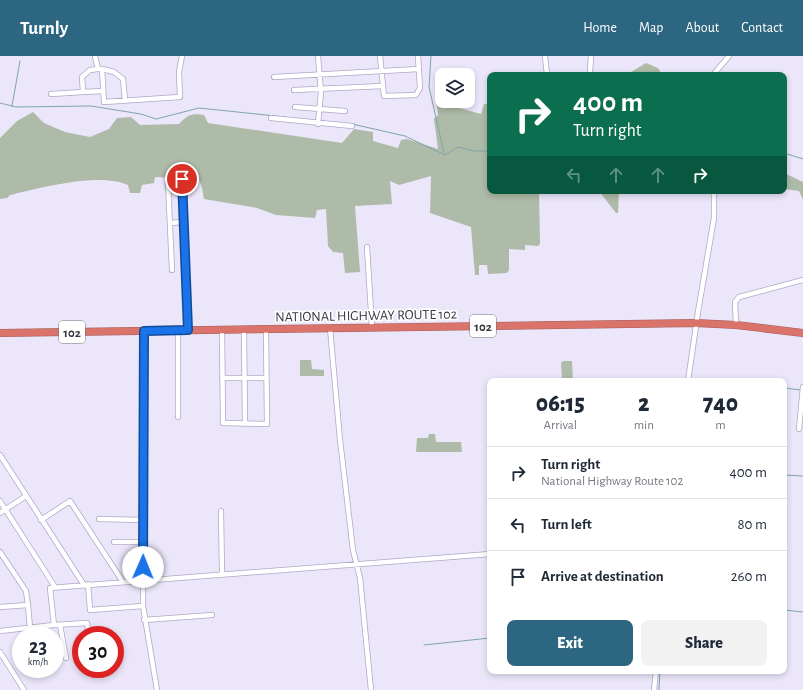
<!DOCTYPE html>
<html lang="en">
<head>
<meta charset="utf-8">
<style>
	:root { --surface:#fff; --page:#f2f2f3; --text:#1f2937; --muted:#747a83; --line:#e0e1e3; --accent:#2d6680 }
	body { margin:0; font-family:"Alegreya Sans",sans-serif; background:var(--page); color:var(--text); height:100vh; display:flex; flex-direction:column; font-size:15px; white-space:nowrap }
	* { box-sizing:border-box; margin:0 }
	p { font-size:13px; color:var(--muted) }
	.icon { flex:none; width:22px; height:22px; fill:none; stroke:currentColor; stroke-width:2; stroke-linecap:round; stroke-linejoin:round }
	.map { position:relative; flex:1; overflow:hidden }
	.drawer { position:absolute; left:487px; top:322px; width:300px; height:296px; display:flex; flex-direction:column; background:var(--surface); border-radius:8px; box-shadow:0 2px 6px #0003 }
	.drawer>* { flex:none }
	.top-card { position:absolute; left:487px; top:16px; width:300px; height:122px; border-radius:8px; box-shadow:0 2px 6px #0003; background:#0b6e4f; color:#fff; overflow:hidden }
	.controls { position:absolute; left:435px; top:12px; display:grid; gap:8px }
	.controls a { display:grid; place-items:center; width:40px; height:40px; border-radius:8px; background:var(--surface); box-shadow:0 2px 6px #0003; font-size:20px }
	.speed { position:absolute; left:12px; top:570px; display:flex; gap:8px; font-size:20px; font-weight:700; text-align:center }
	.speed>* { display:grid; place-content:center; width:52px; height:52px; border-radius:50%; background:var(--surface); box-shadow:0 2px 6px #0003; line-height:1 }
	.speed small { font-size:10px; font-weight:400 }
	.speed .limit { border:6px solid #d22; background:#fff; color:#111 }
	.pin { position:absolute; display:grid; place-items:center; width:34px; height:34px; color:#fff; margin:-17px; border:2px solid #fff; border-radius:50%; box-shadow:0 1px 4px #0007 }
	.me { position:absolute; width:44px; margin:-22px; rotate:1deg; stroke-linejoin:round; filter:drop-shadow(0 0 3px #0008) }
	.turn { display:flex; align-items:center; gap:14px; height:84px; padding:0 20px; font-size:18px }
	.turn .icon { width:52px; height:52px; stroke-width:2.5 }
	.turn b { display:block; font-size:28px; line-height:34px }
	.lanes { display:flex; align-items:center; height:38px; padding:0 20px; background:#0003; justify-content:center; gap:20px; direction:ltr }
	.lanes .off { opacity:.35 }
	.eta { display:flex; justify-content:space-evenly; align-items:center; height:68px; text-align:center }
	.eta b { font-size:24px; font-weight:800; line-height:28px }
	.cta { display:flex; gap:8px; margin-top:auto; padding:8px 20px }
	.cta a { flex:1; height:46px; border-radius:8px; background:var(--accent); color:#fff; font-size:16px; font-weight:800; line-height:46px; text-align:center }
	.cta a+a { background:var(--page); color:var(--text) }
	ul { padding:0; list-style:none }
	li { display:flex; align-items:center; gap:12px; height:52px; padding:0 20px; border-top:1px solid var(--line) }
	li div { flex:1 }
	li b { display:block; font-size:15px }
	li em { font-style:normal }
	header { display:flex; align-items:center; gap:24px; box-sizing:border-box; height:56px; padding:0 20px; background:var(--accent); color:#fff }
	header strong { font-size:19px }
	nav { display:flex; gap:22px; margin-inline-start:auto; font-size:14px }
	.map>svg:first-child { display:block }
	.green { fill:#aebba8 }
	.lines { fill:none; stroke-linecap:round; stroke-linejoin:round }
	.stream { stroke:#81a5a8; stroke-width:1 }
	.minor-casing { stroke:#b0a7c7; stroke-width:6 }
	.highway-casing { stroke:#a25d5b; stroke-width:8 }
	.minor { stroke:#fff; stroke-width:4.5 }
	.highway { stroke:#da7369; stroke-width:7 }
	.route-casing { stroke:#114b97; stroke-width:10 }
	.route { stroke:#1a73e8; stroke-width:7 }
	.labels { text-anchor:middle; stroke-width:3.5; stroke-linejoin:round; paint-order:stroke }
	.shield { fill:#fff; stroke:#74727b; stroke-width:1 }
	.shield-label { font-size:13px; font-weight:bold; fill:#393542 }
	.street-label { font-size:14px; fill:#393542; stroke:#fff }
</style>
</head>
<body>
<header>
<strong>Turnly</strong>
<nav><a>Home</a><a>Map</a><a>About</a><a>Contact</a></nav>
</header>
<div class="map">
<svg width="803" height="634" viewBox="0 0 803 634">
	<rect width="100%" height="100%" fill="#ebe6fa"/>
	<path class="green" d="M 646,7 L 658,12 L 662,19 L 626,19 Z
		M 436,44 L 450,45 L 459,52 L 481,58 L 484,48 L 490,48 L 490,135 L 539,135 L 540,188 L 538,190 L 525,189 L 525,194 L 509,193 L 509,214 L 507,217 L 488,218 L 487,209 L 479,209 L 479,219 L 475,219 L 471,171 L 430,157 L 431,120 L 399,129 L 390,125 L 392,148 L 355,150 L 360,216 L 345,217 L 343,197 L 333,196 L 328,190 L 326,153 L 317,154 L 315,162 L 276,159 L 257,152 L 204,143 C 202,129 199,112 180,116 L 176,122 L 155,121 L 154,127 L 142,129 L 140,137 L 130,137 L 128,129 C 99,116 40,132 10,139 L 7,142 L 0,143 L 0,82 L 17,65 L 33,56 L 44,67 L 65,76 L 90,81 L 109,73 L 117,62 L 131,61 L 140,69 L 179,68 C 188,59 191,57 204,59 L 208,67 L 342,87 L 354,73 L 373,76 L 373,85 L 398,92 L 401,84 L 407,83 L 438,93 L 434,63 L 438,59 Z
		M 784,117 L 803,126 L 803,144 L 799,135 L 784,133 Z
		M 599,135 L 619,135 L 618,157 L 616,157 Z
		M 300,304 L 311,304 L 312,313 L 324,314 L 324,320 L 300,320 Z
		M 563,305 L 572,305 L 573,325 L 562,325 L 561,307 Z
		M 429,378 L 435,378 L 436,386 L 461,386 L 462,396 L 416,396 L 417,382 L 428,382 Z"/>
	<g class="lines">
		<path class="stream" d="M 431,0 L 429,31 L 444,97
			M 0,47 L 16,51 L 91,50 L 141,58 L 156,63 L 199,52 L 285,61
			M 12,50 L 20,5
			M 352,68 L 405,80 L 445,99 L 458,91 L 474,95 L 490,95
			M 784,97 L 803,103
			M 691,323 L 716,325
			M 784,332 L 801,334
			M 784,419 L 803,420
			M 784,554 L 803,556
			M 424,589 L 490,582
			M 659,634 L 660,615"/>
		<g class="minor-casing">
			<path id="minor" d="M 95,0 L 98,13 L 102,13 L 104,46 L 180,41 L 179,16 L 182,0
				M 380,0 L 384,40 L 416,39 L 420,32 L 418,0
				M 545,0 L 547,19
				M 98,13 L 90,14 L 82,21 L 83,36 L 103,35
				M 102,13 L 114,16 L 123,23 L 125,44
				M 590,16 L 591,0
				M 713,19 L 729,0
				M 274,21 L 419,13
				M 294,34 L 383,30
				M 51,38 L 83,36
				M 295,51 L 345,55
				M 271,62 L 352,70
				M 318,68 L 321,36 L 318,0
				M 182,123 L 188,274
				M 168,126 L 172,214
				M 170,167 L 183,166
				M 367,191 L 372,272
				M 736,269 L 735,246 L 739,241 L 803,224
				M 330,272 L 340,384 L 353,494 L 360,522 L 371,634
				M 178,274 L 178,361
				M 222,274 L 223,367 L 267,368 L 266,273
				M 244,274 L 245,367
				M 144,275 L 143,550 L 157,634
				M 222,322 L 266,322
				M 688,325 L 698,256 L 714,162 L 714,135
				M 799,373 L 803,331
				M 0,399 L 84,529
				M 0,445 L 55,531
				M 221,455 L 222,518
				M 0,457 L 26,440
				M 99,463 L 144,464
				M 41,464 L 70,445 L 123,526
				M 114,486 L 144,486
				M 0,496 L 26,535 L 28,549 L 0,551
				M 88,528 L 90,554 L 143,550
				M 28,549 L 30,572
				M 144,564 L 212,559
				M 54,569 L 87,567 L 89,579
				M 60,569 L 66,602
				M 0,575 L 54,569 L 50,532 L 490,498
				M 0,596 L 24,634
				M 654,634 L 656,615"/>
		</g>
		<g class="highway-casing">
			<path id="highway" d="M 0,277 L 696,267 L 736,269 L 803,277"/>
		</g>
		<use href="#minor" class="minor"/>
		<use href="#highway" class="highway"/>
	</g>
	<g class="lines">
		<g class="route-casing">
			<path id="route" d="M 143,511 L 144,275 L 188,274 L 182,123"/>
		</g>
		<use href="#route" class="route"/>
	</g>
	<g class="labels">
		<g class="shield">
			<rect x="470" y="259" width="26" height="22" rx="3"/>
			<rect x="59" y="265" width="26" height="22" rx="3"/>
		</g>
		<g class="shield-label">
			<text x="483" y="275">102</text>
			<text x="72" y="281">102</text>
		</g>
		<g class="street-label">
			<text transform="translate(366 259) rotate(-1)" y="5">NATIONAL HIGHWAY ROUTE 102</text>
		</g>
	</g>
</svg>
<div class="controls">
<a><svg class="icon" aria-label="layers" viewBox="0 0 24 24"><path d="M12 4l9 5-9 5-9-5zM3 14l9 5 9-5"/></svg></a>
</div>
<div class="speed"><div>23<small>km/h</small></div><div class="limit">30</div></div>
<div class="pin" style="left:182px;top:123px;background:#d93025"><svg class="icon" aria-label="arrive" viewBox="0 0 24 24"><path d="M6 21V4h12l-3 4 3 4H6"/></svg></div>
<svg class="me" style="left:143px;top:511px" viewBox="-20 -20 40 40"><circle r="19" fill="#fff"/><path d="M0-13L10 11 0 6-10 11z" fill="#1a73e8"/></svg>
<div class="top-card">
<div class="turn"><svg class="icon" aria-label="right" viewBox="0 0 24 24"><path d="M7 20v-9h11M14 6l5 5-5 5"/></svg><div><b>400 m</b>Turn right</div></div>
<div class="lanes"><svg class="icon off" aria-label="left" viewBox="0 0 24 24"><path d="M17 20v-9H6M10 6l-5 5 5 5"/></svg><svg class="icon off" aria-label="ahead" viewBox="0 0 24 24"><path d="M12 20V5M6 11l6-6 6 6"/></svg><svg class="icon off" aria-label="ahead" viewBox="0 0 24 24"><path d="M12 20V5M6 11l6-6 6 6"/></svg><svg class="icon" aria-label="right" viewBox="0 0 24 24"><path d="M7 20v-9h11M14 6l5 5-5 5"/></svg></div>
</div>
<section class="drawer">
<div class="eta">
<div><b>06:15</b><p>Arrival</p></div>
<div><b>2</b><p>min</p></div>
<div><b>740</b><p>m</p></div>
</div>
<ul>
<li><svg class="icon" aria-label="right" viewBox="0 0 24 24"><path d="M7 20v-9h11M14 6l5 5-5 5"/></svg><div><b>Turn right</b><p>National Highway Route 102</p></div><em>400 m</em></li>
<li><svg class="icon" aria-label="left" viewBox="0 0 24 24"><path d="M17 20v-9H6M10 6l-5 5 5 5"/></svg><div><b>Turn left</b></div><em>80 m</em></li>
<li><svg class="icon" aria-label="arrive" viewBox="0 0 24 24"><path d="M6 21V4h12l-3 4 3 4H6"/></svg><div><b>Arrive at destination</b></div><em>260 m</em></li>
</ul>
<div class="cta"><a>Exit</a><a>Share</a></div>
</section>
</div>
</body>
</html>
